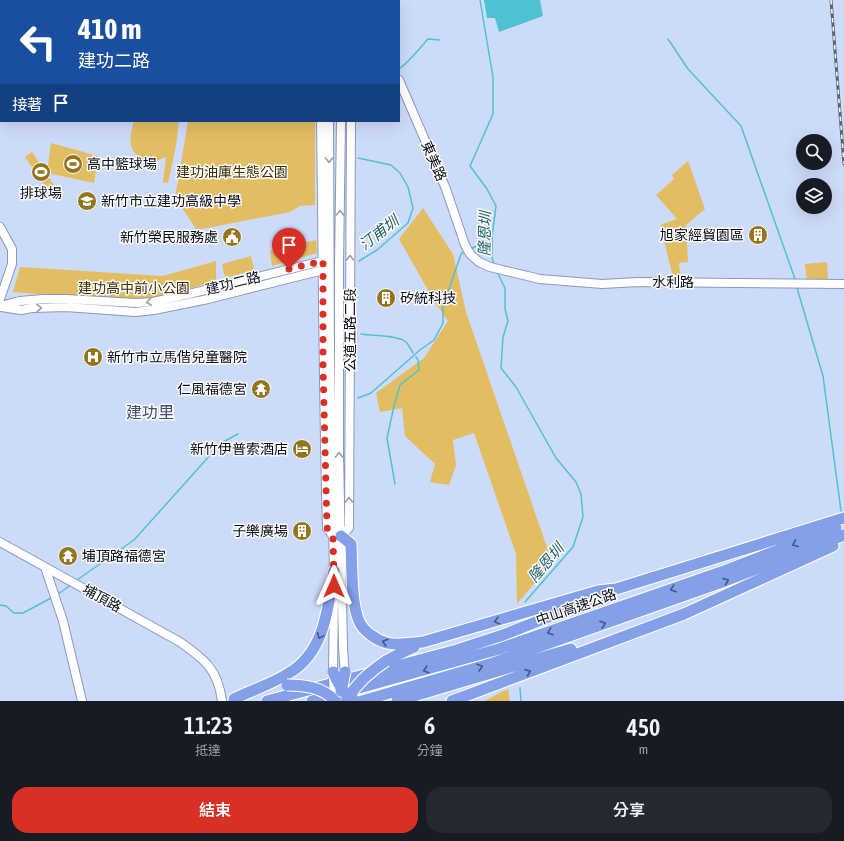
<!DOCTYPE html>
<html lang="zh-TW">
<head>
<meta charset="utf-8">
<style>
	:root { --surface:#171b24; --page:#242831; --text:#f1f3f6; --muted:#9ea1a6; --accent:#d93025 }
	body { margin:0; font-family:"Asap Condensed","Noto Sans TC",sans-serif; background:var(--page); color:var(--text); height:100vh; display:flex; flex-direction:column; font-size:15px; white-space:nowrap }
	* { box-sizing:border-box; margin:0 }
	p { font-size:13px; color:var(--muted) }
	.icon { flex:none; width:22px; height:22px; fill:none; stroke:currentColor; stroke-width:2; stroke-linecap:round; stroke-linejoin:round }
	.map { position:relative; height:701px; overflow:hidden }
	.drawer { display:flex; flex-direction:column; background:var(--surface); flex:1 }
	.drawer>* { flex:none }
	.banner { position:absolute; left:0px; top:0px; width:400px; height:122px; box-shadow:0 4px 16px #0002; background:#1a4fa0; color:#fff; overflow:hidden }
	.tools { position:absolute; left:796px; top:134px; display:grid; gap:8px }
	.tools a { display:grid; place-items:center; width:36px; height:36px; border-radius:50%; background:var(--surface); box-shadow:0 4px 16px #0002; font-size:20px }
	.pin { position:absolute; display:grid; place-items:center; width:34px; height:34px; color:#fff; margin:-41px -17px; border-radius:50% 50% 50% 0; rotate:-45deg; box-shadow:0 0 4px #0007 }
	.pin .icon { rotate:45deg }
	.me { position:absolute; width:44px; margin:-22px; rotate:0deg; stroke-linejoin:round; filter:drop-shadow(0 0 3px #0008) }
	.turn { display:flex; align-items:center; gap:14px; height:84px; padding:0 12px; font-size:18px }
	.turn .icon { width:52px; height:52px; stroke-width:2.5 }
	.turn b { display:block; font-size:28px; line-height:34px }
	.then { display:flex; align-items:center; height:38px; padding:0 12px; background:#0003; gap:8px; font-size:15px }
	.eta { display:flex; justify-content:space-evenly; align-items:center; height:68px; text-align:center }
	.eta b { font-size:24px; font-weight:600; line-height:28px }
	.cta { display:flex; gap:8px; margin-top:auto; padding:8px 12px }
	.cta a { flex:1; height:46px; border-radius:16px; background:var(--accent); color:#fff; font-size:16px; font-weight:600; line-height:46px; text-align:center }
	.cta a+a { background:var(--page); color:var(--text) }
	.map>svg:first-child { display:block }
	.green { fill:#e3bd62 }
	.water { fill:#4fc2d1 }
	.lines { fill:none; stroke-linecap:round; stroke-linejoin:round }
	.stream { stroke:#4fc2d1; stroke-width:1.5 }
	.minor-casing { stroke:#8998bd; stroke-width:10 }
	.highway-casing { stroke:#fff; stroke-width:13 }
	.minor { stroke:#fff; stroke-width:8 }
	.highway { stroke:#83a0e8; stroke-width:11 }
	.rail-casing { stroke:#5a6277; stroke-width:3 }
	.rail { stroke:#fcfcfc; stroke-width:1.5; stroke-dasharray:4.5; stroke-linecap:butt }
	.minor-bridge-casing { stroke:#8998bd; stroke-width:10; stroke-linecap:butt }
	.highway-bridge-casing { stroke:#fff; stroke-width:13; stroke-linecap:butt }
	.minor-bridge { stroke:#fff; stroke-width:8 }
	.highway-bridge { stroke:#83a0e8; stroke-width:11 }
	.oneway { stroke:#9c9da3 }
	.oneway2 { stroke:#455680 }
	.route { stroke:#d93025; stroke-width:7; stroke-dasharray:0 12.6 }
	.labels { text-anchor:middle; stroke-width:3; stroke-linejoin:round; paint-order:stroke }
	.street-label { font-size:14px; fill:#070b18; stroke:#fcfcfc }
	.poi-label { font-size:14px; fill:#070b18; stroke:#fcfcfc; text-anchor:start }
	.park-label { font-size:14px; fill:#3c2c00; stroke:#fcfcfc }
	.water-label { font-size:15px; font-style:italic; fill:#23626a; stroke:#fcfcfc }
	.quarter-label { font-size:16px; fill:#414e6f; stroke:#fcfcfc }
</style>
</head>
<body>
<div class="map">
<svg width="844" height="701" viewBox="0 0 844 701">
	<rect width="100%" height="100%" fill="#cddbfa"/>
	<path class="green" d="M 134,121 L 179,121 L 176,146 L 168,183 L 163,182 L 166,157 L 156,161 L 141,159 C 126,147 130,137 134,121 Z
		M 188,121 L 315,121 L 315,205 L 300,206 L 290,212 L 197,230 L 175,198 Z
		M 51,143 L 98,156 L 94,183 L 47,173 Z
		M 32,152 L 56,188 L 50,193 L 25,157 Z
		M 688,161 L 705,209 L 686,225 L 688,262 L 679,263 L 681,282 L 674,281 L 660,225 L 677,219 L 656,195 L 674,179 L 672,175 Z
		M 423,208 L 453,254 L 466,312 L 552,562 L 517,604 L 516,554 L 474,433 L 453,440 L 456,466 L 449,485 L 430,482 L 435,464 L 405,436 L 402,408 L 380,412 L 376,393 L 424,358 L 448,321 L 436,304 L 399,239 Z
		M 316,240 L 317,253 L 272,266 L 270,251 Z
		M 251,256 L 254,270 L 225,278 L 222,264 Z
		M 216,261 L 216,281 L 140,303 L 13,292 L 20,267 L 163,276 Z
		M 827,262 L 828,279 L 807,281 L 805,264 Z
		M 508,689 L 510,701 L 484,701 Z"/>
	<path class="water" d="M 484,0 L 540,0 L 543,16 L 499,32 L 495,18 L 487,18 Z"/>
	<g class="lines">
		<path class="stream" d="M 480,0 L 493,77 L 493,114 L 470,166 L 487,189 L 496,206 L 492,237 L 492,258 L 494,264
			M 668,39 L 688,69 L 741,126 L 795,279
			M 399,69 C 410,61 419,49 428,39 L 440,40
			M 358,158 L 391,165 L 400,173 L 408,187 L 413,208 L 408,223 L 377,250 L 359,261
			M 471,249 L 492,237
			M 497,272 L 505,288 L 505,309 L 508,321 L 503,337 L 501,368 L 516,387 L 556,458 L 576,482 L 581,494 L 583,517 L 573,547 L 525,602
			M 797,288 L 823,376 L 841,511
			M 361,334 C 372,336 399,335 406,342 C 409,345 411,350 413,353
			M 358,398 L 371,393 L 420,350 L 434,340 L 443,323 L 443,307 L 461,254 L 466,251
			M 395,484 L 387,438 L 394,406 L 400,385 L 419,370 L 418,360 L 416,357
			M 77,580 L 134,540 L 221,443 L 238,434
			M 58,594 L 71,585
			M 0,605 L 6,606 L 14,613 L 23,613 L 53,597
			M 520,688 L 521,701"/>
		<g class="minor-casing">
			<path id="minor" d="M 80,0 L 80,1
				M 320,0 L 320,1
				M 328,0 L 328,1
				M 338,0 L 338,1
				M 350,0 L 350,1
				M 363,0 L 363,1
				M 399,80 L 446,189 L 465,245 L 470,254 L 479,262 L 490,267 L 540,279 L 602,284 L 638,282 L 844,284
				M 321,121 C 323,257 323,392 327,528 L 333,536
				M 329,121 L 330,351 L 334,576
				M 341,121 L 339,265 L 339,454 L 343,647
				M 0,227 L 12,249 L 12,264 L 0,299
				M 0,306 L 20,301 L 43,299 L 66,299 L 136,303 L 153,302 L 189,294 L 323,261
				M 1,307 L 21,310 L 32,308 L 66,307 L 135,312 L 154,310 L 208,299 L 323,270
				M 341,536 L 349,528 L 351,121
				M 0,542 L 180,642 C 204,659 218,669 222,701
				M 45,567 L 63,621 L 82,701
				M 333,672 L 334,598"/>
		</g>
		<g class="highway-casing">
			<path id="highway" d="M 341,536 L 351,544 C 352,564 351,604 359,621 C 363,631 376,640 387,643 C 399,646 411,643 423,642 L 598,591 L 616,589 L 844,518
				M 386,661 L 399,654 L 414,647
				M 234,699 C 252,690 272,684 289,673 C 325,652 328,607 334,571
				M 267,701 L 457,650 L 503,635 L 599,597
				M 312,701 L 499,649 L 727,570 L 836,528
				M 362,701 L 493,663 L 722,582 L 844,535
				M 397,701 L 571,649
				M 452,701 L 684,614 L 833,546"/>
		</g>
		<use href="#minor" class="minor"/>
		<use href="#highway" class="highway"/>
		<g class="rail-casing">
			<path id="rail" d="M 831,0 L 844,164"/>
		</g>
		<use href="#rail" class="rail"/>
		<g class="minor-bridge-casing">
			<path id="minor-bridge" d="M 343,647 L 345,676
				M 333,675 L 334,701"/>
		</g>
		<g class="highway-bridge-casing">
			<path id="highway-bridge" d="M 333,672 C 339,685 343,694 356,701
				M 287,685 C 304,685 323,687 335,701
				M 341,691 L 345,672
				M 346,701 C 356,684 369,672 386,661"/>
		</g>
		<use href="#minor-bridge" class="minor-bridge"/>
		<use href="#highway-bridge" class="highway-bridge"/>
	</g>
	<defs><path id="oneway-chevron" d="M-2-3.5L2.5 0L-2 3.5" fill="none" stroke-width="1.6" stroke-linecap="round" stroke-linejoin="round"/></defs>
	<g class="oneway">
		<use href="#oneway-chevron" transform="translate(329 160) rotate(90)"/>
		<use href="#oneway-chevron" transform="translate(340 213) rotate(-89)"/>
		<use href="#oneway-chevron" transform="translate(350 258) rotate(-89)"/>
		<use href="#oneway-chevron" transform="translate(149 302) rotate(174)"/>
		<use href="#oneway-chevron" transform="translate(39 308) rotate(-3)"/>
		<use href="#oneway-chevron" transform="translate(339 455) rotate(-91)"/>
		<use href="#oneway-chevron" transform="translate(349 500) rotate(-90)"/>
	</g>
	<g class="oneway2">
		<use href="#oneway-chevron" transform="translate(795 544) rotate(159)"/>
		<use href="#oneway-chevron" transform="translate(726 581) rotate(-21)"/>
		<use href="#oneway-chevron" transform="translate(673 589) rotate(161)"/>
		<use href="#oneway-chevron" transform="translate(497 621) rotate(165)"/>
		<use href="#oneway-chevron" transform="translate(603 624) rotate(-19)"/>
		<use href="#oneway-chevron" transform="translate(550 632) rotate(161)"/>
		<use href="#oneway-chevron" transform="translate(320 636) rotate(114)"/>
		<use href="#oneway-chevron" transform="translate(385 642) rotate(-162)"/>
		<use href="#oneway-chevron" transform="translate(480 667) rotate(-16)"/>
		<use href="#oneway-chevron" transform="translate(426 670) rotate(164)"/>
		<use href="#oneway-chevron" transform="translate(528 672) rotate(-20)"/>
	</g>
	<g class="lines">
		<path class="route" d="M 289,269 L 323,261 L 323,366 L 327,528 L 333,536 L 334,586"/>
	</g>
	<defs>
		<g id="stadium-disc" transform="scale(1)"><circle r="9.5" fill="#94741c" stroke="#fcfcfc"/><path d="M0-5a6.5 5 0 1 0 0 10a6.5 5 0 1 0 0-10ZM-3.5-1.8h7v3.6h-7Z" fill="#fff"/></g>
		<g id="school-disc" transform="scale(1)"><circle r="9.5" fill="#94741c" stroke="#fcfcfc"/><path d="M0-5L7-2L0 1L-7-2ZM-4 1L0 2.5L4 1V4Q0 6-4 4Z" fill="#fff"/></g>
		<g id="building-disc" transform="scale(1)"><circle r="9.5" fill="#94741c" stroke="#fcfcfc"/><path d="M-4-6H4V6H1V3H-1V6H-4ZM-2.5-4.3h1.7v1.8h-1.7ZM.8-4.3h1.7v1.8H.8ZM-2.5-1h1.7V.8h-1.7ZM.8-1h1.7V.8H.8Z" fill="#fff"/></g>
		<g id="civic-disc" transform="scale(1)"><circle r="9.5" fill="#94741c" stroke="#fcfcfc"/><path d="M-.6-6.5H3V-4.5H.6V-3L4-1V1h2V6H-6V1h2V-1L-.6-3ZM-1.2 2.5V6h2.4V2.5Z" fill="#fff"/></g>
		<g id="hospital-disc" transform="scale(1)"><circle r="9.5" fill="#94741c" stroke="#fcfcfc"/><path d="M-5-5h3v3.5h4V-5h3V5h-3V1.5h-4V5h-3Z" fill="#fff"/></g>
		<g id="temple-disc" transform="scale(1)"><circle r="9.5" fill="#94741c" stroke="#fcfcfc"/><path d="M0-6L5-2H3V0L6.5 2.5H4V6H1.5V3h-3V6H-4V2.5H-6.5L-3 0V-2H-5Z" fill="#fff"/></g>
		<g id="hotel-disc" transform="scale(1)"><circle r="9.5" fill="#94741c" stroke="#fcfcfc"/><path d="M-6-4.5h1.5V1H6V5H4.5V3h-9V5H-6ZM-4 0a1.8 1.8 0 1 1 3.6 0ZM.5 0V-2.5h3Q6-2.5 6 0Z" fill="#fff"/></g>
	</defs>
	<g fill-rule="evenodd">
		<use href="#stadium-disc" x="73" y="164"/>
		<use href="#stadium-disc" x="41" y="172"/>
		<use href="#school-disc" x="87" y="201"/>
		<use href="#building-disc" x="758" y="235"/>
		<use href="#civic-disc" x="232" y="237"/>
		<use href="#building-disc" x="386" y="298"/>
		<use href="#hospital-disc" x="93" y="357"/>
		<use href="#temple-disc" x="261" y="389"/>
		<use href="#hotel-disc" x="302" y="449"/>
		<use href="#building-disc" x="302" y="531"/>
		<use href="#temple-disc" x="68" y="556"/>
	</g>
	<g class="labels">
		<g class="street-label">
			<text transform="translate(434 161) rotate(66)" y="5">東美路</text>
			<text x="673" y="287">水利路</text>
			<text transform="translate(233 283) rotate(-14)" y="5">建功二路</text>
			<text transform="translate(350 330) rotate(-90)" y="5">公道五路二段</text>
			<text transform="translate(102 598) rotate(29)" y="5">埔頂路</text>
			<text transform="translate(576 607) rotate(-19)" y="5">中山高速公路</text>
		</g>
		<g class="poi-label">
			<text x="87" y="169">高中籃球場</text>
			<text x="41" y="198" text-anchor="middle">排球場</text>
			<text x="101" y="206">新竹市立建功高級中學</text>
			<text x="744" y="240" text-anchor="end">旭家經貿園區</text>
			<text x="218" y="242" text-anchor="end">新竹榮民服務處</text>
			<text x="400" y="303">矽統科技</text>
			<text x="107" y="362">新竹市立馬偕兒童醫院</text>
			<text x="247" y="394" text-anchor="end">仁風福德宮</text>
			<text x="288" y="454" text-anchor="end">新竹伊普索酒店</text>
			<text x="288" y="536" text-anchor="end">子樂廣場</text>
			<text x="82" y="561">埔頂路福德宮</text>
		</g>
		<g class="park-label">
			<text x="232" y="177">建功油庫生態公園</text>
			<text x="134" y="293">建功高中前小公園</text>
		</g>
		<g class="water-label">
			<text transform="translate(379 233) rotate(-38)" y="5">汀甫圳</text>
			<text transform="translate(485 234) rotate(-89)" y="5">隆恩圳</text>
			<text transform="translate(546 563) rotate(-49)" y="5">隆恩圳</text>
		</g>
		<g class="quarter-label">
			<text x="150" y="418">建功里</text>
		</g>
	</g>
</svg>
<div class="tools">
<a><svg class="icon" aria-label="search" viewBox="0 0 24 24"><circle cx="10" cy="10" r="6"/><path d="M15 15l6 6"/></svg></a>
<a><svg class="icon" aria-label="layers" viewBox="0 0 24 24"><path d="M12 4l9 5-9 5-9-5zM3 14l9 5 9-5"/></svg></a>
</div>
<div class="pin" style="left:289px;top:269px;background:#d93025"><svg class="icon" aria-label="arrive" viewBox="0 0 24 24"><path d="M6 21V4h12l-3 4 3 4H6"/></svg></div>
<svg class="me" style="left:334px;top:586px" viewBox="-20 -20 40 40"><path d="M0-17L14 15 0 8-14 15z" fill="#d93025" stroke="#fff" stroke-width="4"/></svg>
<div class="banner">
<div class="turn"><svg class="icon" aria-label="left" viewBox="0 0 24 24"><path d="M17 20v-9H6M10 6l-5 5 5 5"/></svg><div><b>410 m</b>建功二路</div></div>
<div class="then">接著<svg class="icon" aria-label="arrive" viewBox="0 0 24 24"><path d="M6 21V4h12l-3 4 3 4H6"/></svg></div>
</div>
</div>
<section class="drawer">
<div class="eta">
<div><b>11:23</b><p>抵達</p></div>
<div><b>6</b><p>分鐘</p></div>
<div><b>450</b><p>m</p></div>
</div>
<div class="cta"><a>結束</a><a>分享</a></div>
</section>
</body>
</html>
